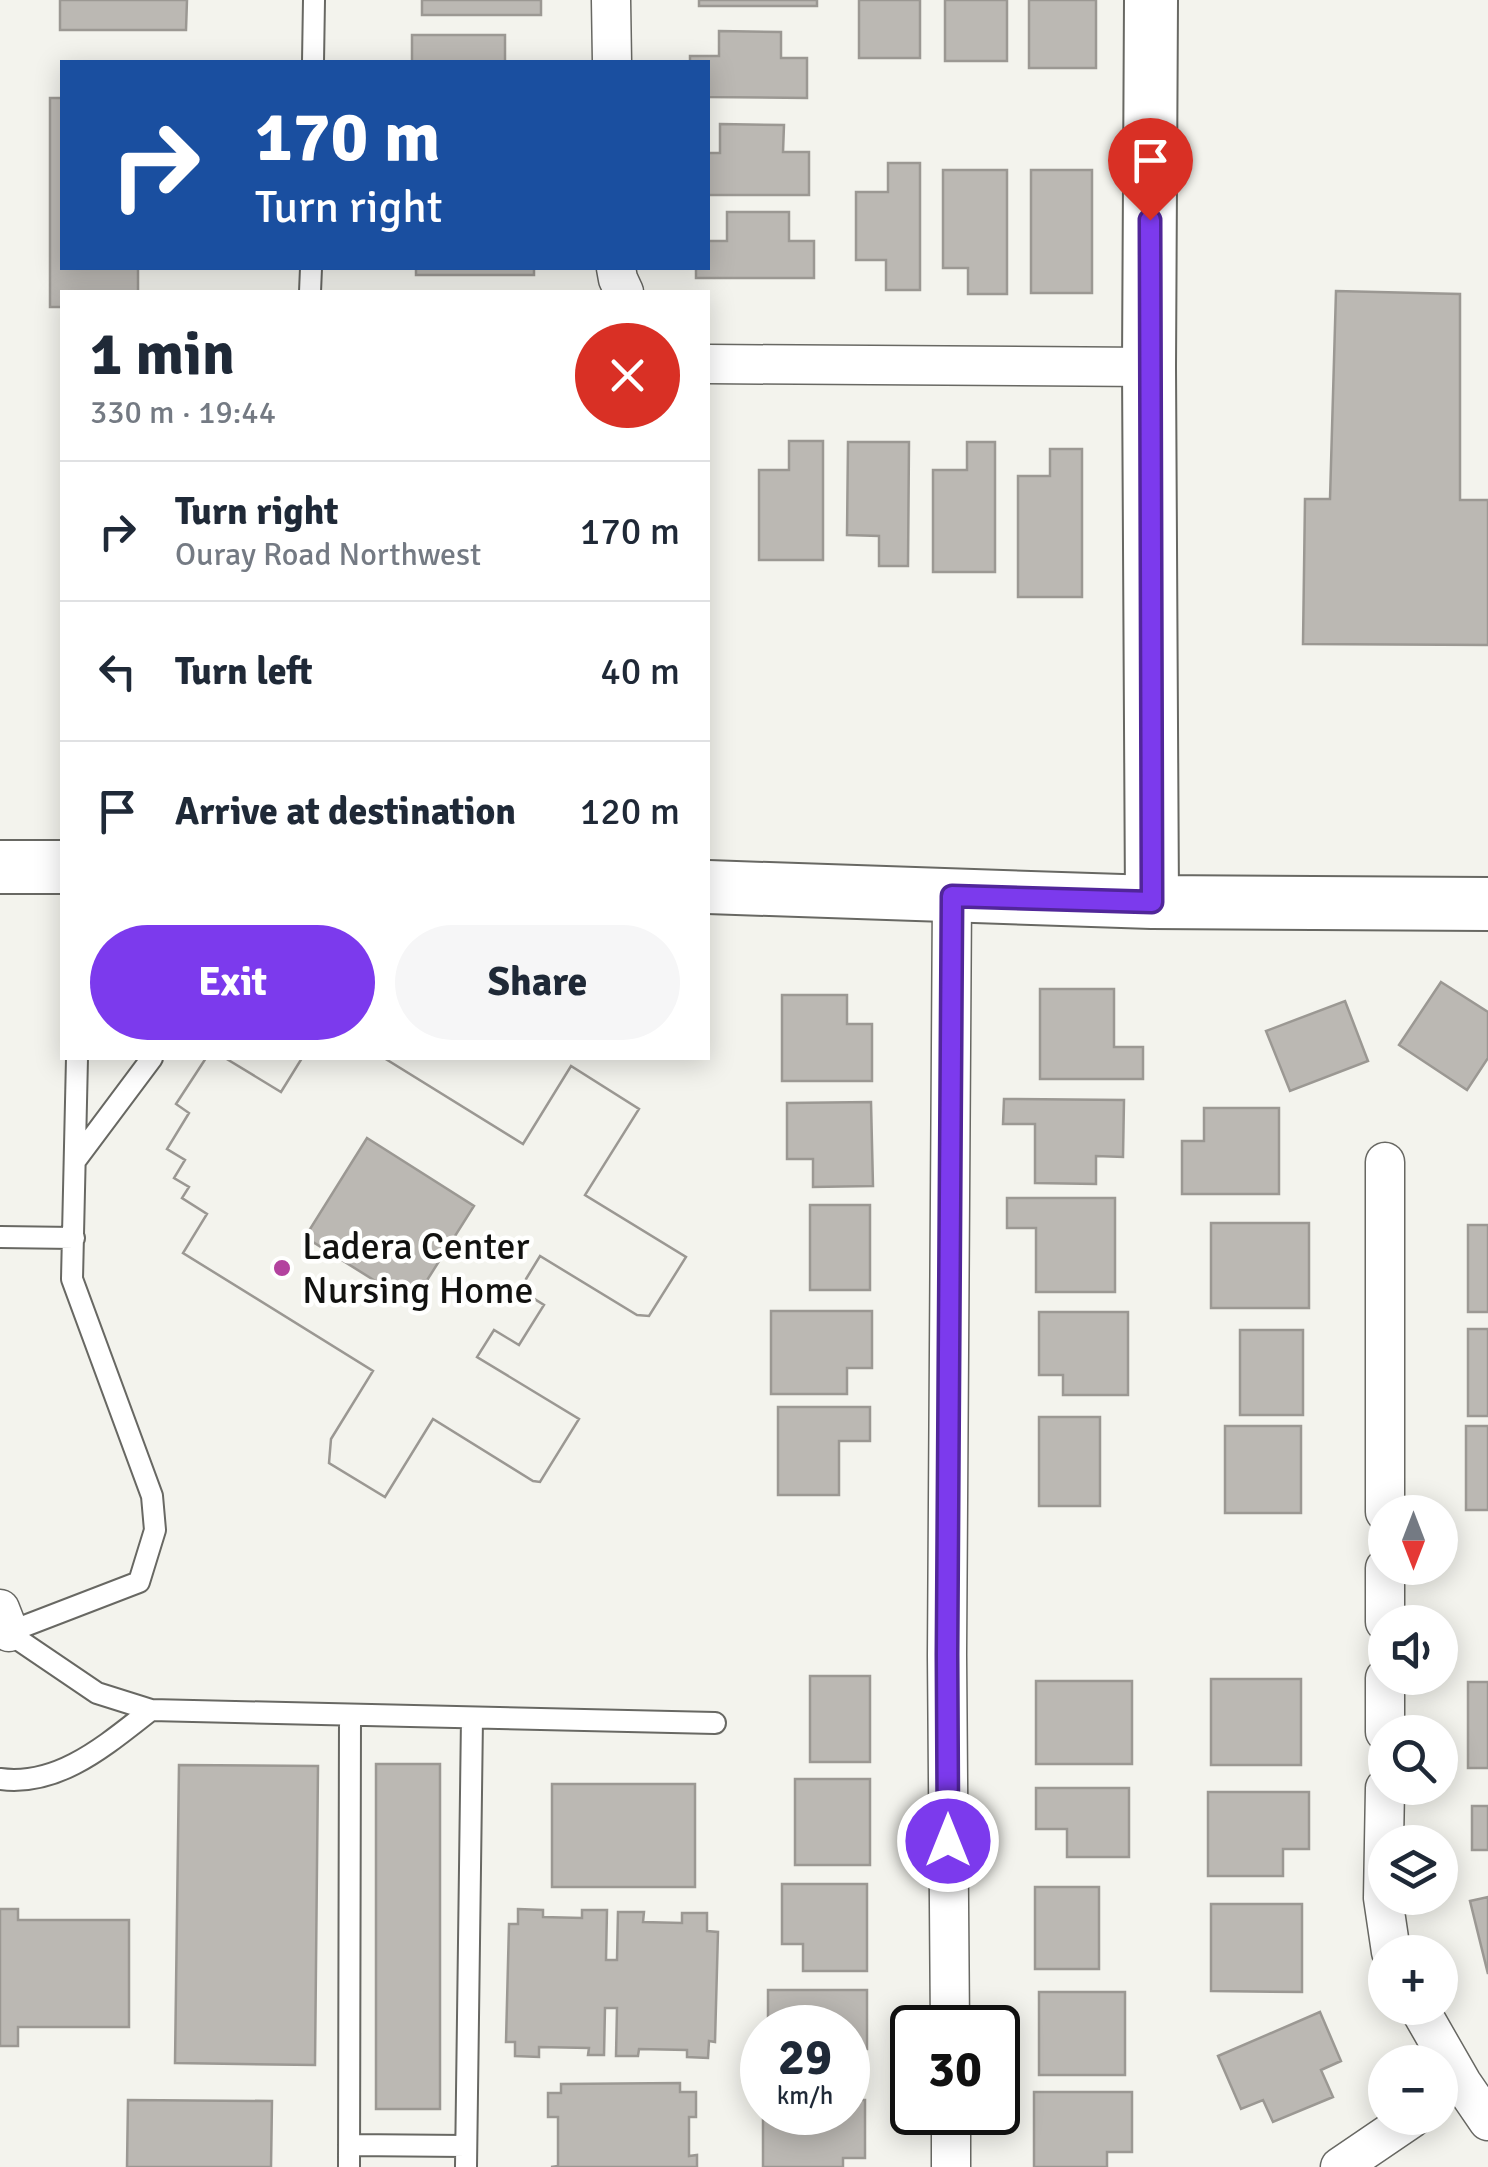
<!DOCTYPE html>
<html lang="en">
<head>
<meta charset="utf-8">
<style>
	:root { --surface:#fff; --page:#f6f6f7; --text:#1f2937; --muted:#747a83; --line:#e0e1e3; --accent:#7c3aed }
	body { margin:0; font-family:Signika,sans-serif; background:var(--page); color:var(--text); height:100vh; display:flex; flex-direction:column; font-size:38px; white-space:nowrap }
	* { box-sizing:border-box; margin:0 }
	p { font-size:32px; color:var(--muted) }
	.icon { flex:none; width:55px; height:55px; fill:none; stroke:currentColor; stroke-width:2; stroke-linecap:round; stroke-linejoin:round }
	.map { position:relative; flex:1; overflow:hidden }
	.side { position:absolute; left:60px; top:290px; width:650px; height:770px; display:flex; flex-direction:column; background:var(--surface); border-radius:0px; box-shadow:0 5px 25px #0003 }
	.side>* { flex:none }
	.top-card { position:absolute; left:60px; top:60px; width:650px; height:210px; border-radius:0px; box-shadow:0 5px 25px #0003; background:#1a4fa0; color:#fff; overflow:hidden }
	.needle { width:65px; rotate:180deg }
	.controls { position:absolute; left:1368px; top:1495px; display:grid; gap:20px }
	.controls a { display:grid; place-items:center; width:90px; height:90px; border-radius:50%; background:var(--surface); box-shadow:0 5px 25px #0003; font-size:50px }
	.speed { position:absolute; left:740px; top:2005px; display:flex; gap:20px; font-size:50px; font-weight:700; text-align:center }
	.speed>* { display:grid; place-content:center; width:130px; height:130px; border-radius:50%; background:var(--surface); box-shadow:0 5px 25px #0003; line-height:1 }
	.speed small { font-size:25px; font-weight:400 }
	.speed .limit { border:5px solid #111; border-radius:15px; background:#fff; color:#111 }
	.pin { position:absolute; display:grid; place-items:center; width:85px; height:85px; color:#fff; margin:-102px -42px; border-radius:50% 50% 50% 0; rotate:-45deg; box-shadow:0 0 10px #0007 }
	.pin .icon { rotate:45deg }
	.me { position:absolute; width:110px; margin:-55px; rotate:0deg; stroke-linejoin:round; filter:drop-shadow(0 0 8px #0008) }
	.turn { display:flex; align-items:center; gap:35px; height:210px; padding:0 30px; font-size:45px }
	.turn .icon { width:130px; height:130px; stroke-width:2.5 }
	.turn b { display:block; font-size:70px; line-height:85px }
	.round { display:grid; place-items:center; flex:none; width:105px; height:105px; border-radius:52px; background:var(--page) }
	.overview { display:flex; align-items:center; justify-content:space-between; height:170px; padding:0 30px }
	h1 { font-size:60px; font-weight:800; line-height:75px }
	.primary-button { display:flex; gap:20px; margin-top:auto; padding:20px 30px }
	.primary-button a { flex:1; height:115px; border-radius:60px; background:var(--accent); color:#fff; font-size:40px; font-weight:800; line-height:115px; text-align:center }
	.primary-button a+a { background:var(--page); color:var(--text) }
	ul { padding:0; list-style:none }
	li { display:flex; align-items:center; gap:30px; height:140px; padding:0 30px; border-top:2px solid var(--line) }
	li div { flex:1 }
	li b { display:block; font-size:38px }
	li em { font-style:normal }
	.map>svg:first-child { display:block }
	.building { fill:#bbb8b3; stroke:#9b9893; stroke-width:2.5; fill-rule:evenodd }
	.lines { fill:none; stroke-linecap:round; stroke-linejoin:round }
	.lane-casing { stroke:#686863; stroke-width:24 }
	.street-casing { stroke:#686863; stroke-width:41 }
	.secondary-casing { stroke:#686863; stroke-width:56 }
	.lane { stroke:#fff; stroke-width:20 }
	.street { stroke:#fff; stroke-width:38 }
	.secondary { stroke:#fff; stroke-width:52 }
	.route-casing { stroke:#51269a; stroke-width:25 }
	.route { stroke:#7c3aed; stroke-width:18 }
	.poi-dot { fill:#b3429e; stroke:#fffffe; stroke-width:4 }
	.labels { text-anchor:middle; stroke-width:9; stroke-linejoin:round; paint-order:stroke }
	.poi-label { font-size:38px; fill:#121210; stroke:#fffffe; text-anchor:start }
</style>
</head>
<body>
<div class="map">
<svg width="1488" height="2167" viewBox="0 0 1488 2167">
	<rect width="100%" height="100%" fill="#f3f3ed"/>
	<path class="building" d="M 60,0 L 187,0 L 186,30 L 60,30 Z
		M 422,0 L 541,0 L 541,15 L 422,15 Z
		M 699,0 L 817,0 L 817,6 L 699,6 Z
		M 859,0 L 920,0 L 920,58 L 859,58 Z
		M 945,0 L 1007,0 L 1007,61 L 945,61 Z
		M 1029,0 L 1096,0 L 1096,68 L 1029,68 Z
		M 719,31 L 781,32 L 781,58 L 807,58 L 807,98 L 708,97 L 708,62 L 690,62 L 690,56 L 719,56 Z
		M 412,35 L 505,35 L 505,62 L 412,62 Z
		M 50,98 L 62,98 L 62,268 L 138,268 L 138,292 L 62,292 L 62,307 L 50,307 Z
		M 720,124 L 784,125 L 783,152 L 809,152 L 809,195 L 708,195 L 708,153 L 720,153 Z
		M 888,163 L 920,163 L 920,290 L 886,290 L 886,260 L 856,260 L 856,192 L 888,192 Z
		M 943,170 L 1007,170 L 1007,294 L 968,294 L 968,268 L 943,268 Z
		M 1031,170 L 1092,170 L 1092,293 L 1031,293 Z
		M 727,212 L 789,212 L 789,241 L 814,241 L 814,278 L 696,278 L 696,268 L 708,268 L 708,241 L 727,241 Z
		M 416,268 L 534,268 L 534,275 L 416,275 Z
		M 1336,291 L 1460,294 L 1460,500 L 1488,500 L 1488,645 L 1303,644 L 1305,499 L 1330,499 Z
		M 789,441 L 823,441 L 823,560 L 759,560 L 759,470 L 789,470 Z
		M 848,442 L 909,442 L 908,566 L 879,566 L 879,536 L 847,535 Z
		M 967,442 L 995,442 L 995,572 L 933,572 L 933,470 L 967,470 Z
		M 1050,449 L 1082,449 L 1082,597 L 1018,597 L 1018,476 L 1050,476 Z
		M 1441,982 L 1488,1012 L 1488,1058 L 1467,1090 L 1399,1045 Z
		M 1040,989 L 1114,989 L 1114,1047 L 1143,1047 L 1143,1079 L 1040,1079 Z
		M 782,995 L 847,995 L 847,1024 L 872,1024 L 872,1081 L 782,1081 Z
		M 1345,1001 L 1368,1061 L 1290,1091 L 1266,1031 Z
		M 206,1058 L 225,1058 L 281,1092 L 302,1058 L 384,1058 L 523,1144 L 571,1066 L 639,1109 L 585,1195 L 686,1257 L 649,1316 L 637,1315 L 540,1256 L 526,1279 L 525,1293 L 544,1305 L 519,1345 L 494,1330 L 477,1357 L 579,1419 L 540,1482 L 533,1481 L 433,1419 L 385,1497 L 329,1463 L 331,1439 L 373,1371 L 183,1253 L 207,1214 L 182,1198 L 189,1187 L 174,1178 L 185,1160 L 167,1149 L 189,1113 L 176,1104 ZM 367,1138 L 474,1206 L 412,1304 L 305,1237 Z
		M 206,1058 L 225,1058 L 281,1092 L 302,1058 L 384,1058 L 523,1144 L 571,1066 L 639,1109 L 585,1195 L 686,1257 L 649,1316 L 637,1315 L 540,1256 L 526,1279 L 525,1293 L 544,1305 L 519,1345 L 494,1330 L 477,1357 L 579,1419 L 540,1482 L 533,1481 L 433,1419 L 385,1497 L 329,1463 L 331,1439 L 373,1371 L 183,1253 L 207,1214 L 182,1198 L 189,1187 L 174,1178 L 185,1160 L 167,1149 L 189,1113 L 176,1104 Z
		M 1004,1099 L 1124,1100 L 1123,1157 L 1096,1156 L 1096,1184 L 1035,1183 L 1035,1124 L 1003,1124 Z
		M 871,1102 L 873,1186 L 813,1187 L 813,1159 L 787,1159 L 787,1103 Z
		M 1204,1108 L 1279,1108 L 1279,1194 L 1182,1194 L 1182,1141 L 1204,1141 Z
		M 1007,1198 L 1115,1198 L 1115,1292 L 1036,1292 L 1036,1228 L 1007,1228 Z
		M 810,1205 L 870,1205 L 870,1290 L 810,1290 Z
		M 1211,1223 L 1309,1223 L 1309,1308 L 1211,1308 Z
		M 1468,1225 L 1488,1225 L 1488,1312 L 1468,1312 Z
		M 771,1311 L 872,1311 L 872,1368 L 847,1368 L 847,1394 L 771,1394 Z
		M 1039,1312 L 1128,1312 L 1128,1395 L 1063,1395 L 1063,1375 L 1039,1375 Z
		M 1468,1329 L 1488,1329 L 1488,1416 L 1468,1416 Z
		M 1240,1330 L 1303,1330 L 1303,1415 L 1240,1415 Z
		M 778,1407 L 870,1407 L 870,1441 L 839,1441 L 839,1495 L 778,1495 Z
		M 1039,1417 L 1100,1417 L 1100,1506 L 1039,1506 Z
		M 1225,1426 L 1301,1426 L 1301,1513 L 1225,1513 Z
		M 1466,1426 L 1488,1426 L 1488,1510 L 1466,1510 Z
		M 810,1676 L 870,1676 L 870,1762 L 810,1762 Z
		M 1211,1679 L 1301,1679 L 1301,1765 L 1211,1765 Z
		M 1036,1681 L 1132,1681 L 1132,1764 L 1036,1764 Z
		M 1468,1682 L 1488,1682 L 1488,1768 L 1468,1768 Z
		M 376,1764 L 440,1764 L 440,2109 L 376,2109 Z
		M 179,1765 L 318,1766 L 315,2065 L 175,2063 Z
		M 795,1779 L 870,1779 L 870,1865 L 795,1865 Z
		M 552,1784 L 695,1784 L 695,1887 L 552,1887 Z
		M 1036,1788 L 1129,1788 L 1129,1857 L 1067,1857 L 1067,1829 L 1036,1829 Z
		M 1208,1792 L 1309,1792 L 1309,1849 L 1283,1849 L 1283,1876 L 1208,1876 Z
		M 1472,1806 L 1488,1806 L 1488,1850 L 1472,1850 Z
		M 782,1884 L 867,1884 L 867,1971 L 803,1971 L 803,1944 L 782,1944 Z
		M 1035,1887 L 1099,1887 L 1099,1969 L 1035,1969 Z
		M 1488,1897 L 1488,1974 L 1470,1901 Z
		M 1211,1904 L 1302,1904 L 1302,1992 L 1211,1991 Z
		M 0,1909 L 18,1909 L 18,1920 L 129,1920 L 129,2027 L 18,2027 L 18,2046 L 0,2046 Z
		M 518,1909 L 543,1910 L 543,1917 L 582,1918 L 582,1910 L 607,1910 L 606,1960 L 617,1960 L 618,1912 L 644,1912 L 643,1922 L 682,1923 L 682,1913 L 707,1913 L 707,1931 L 718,1932 L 715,2042 L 709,2041 L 708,2058 L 687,2057 L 687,2050 L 639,2049 L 638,2056 L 616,2056 L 617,2008 L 605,2008 L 604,2055 L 588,2055 L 589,2048 L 539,2047 L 539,2057 L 515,2056 L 515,2042 L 506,2042 L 509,1924 L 518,1924 Z
		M 768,1990 L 867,1990 L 867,2049 L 848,2049 L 848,2028 L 768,2028 Z
		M 1039,1992 L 1125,1992 L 1125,2075 L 1039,2075 Z
		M 1320,2012 L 1341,2061 L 1321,2070 L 1333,2097 L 1273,2122 L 1263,2100 L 1241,2109 L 1218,2056 Z
		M 680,2083 L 680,2092 L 696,2092 L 696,2117 L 689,2117 L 689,2156 L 697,2155 L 697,2167 L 551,2167 L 558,2166 L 558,2117 L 548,2117 L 548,2093 L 561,2093 L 561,2084 Z
		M 1034,2092 L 1132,2092 L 1132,2152 L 1107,2152 L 1107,2167 L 1034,2167 Z
		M 128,2100 L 272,2101 L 271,2167 L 127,2167 Z
		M 848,2100 L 865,2100 L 865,2158 L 843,2158 L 843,2167 L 763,2167 L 763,2112 L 848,2112 Z"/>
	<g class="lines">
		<g class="lane-casing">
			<path id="lane" d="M 313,62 L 314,0
				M 310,292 L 311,268
				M 75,1161 L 152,1058
				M 0,1237 L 74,1238
				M 4,1630 L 97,1693 L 151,1710 L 715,1723
				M 9,1632 L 139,1582 L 155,1530 L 152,1496 L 72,1279 L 77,1058
				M 0,1779 C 59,1787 107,1744 151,1710
				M 349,2145 L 466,2146
				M 349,2167 L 350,1715
				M 466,2167 L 472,1718"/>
		</g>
		<g class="street-casing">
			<path id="street" d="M 611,0 L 612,62
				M 616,268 L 618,279 L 624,292
				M 708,364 L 1149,367
				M 1385,1162 L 1385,1512
				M 1385,1568 L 1385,1622
				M 0,1609 L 9,1632
				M 1385,1678 L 1385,1732
				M 1385,1788 L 1383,1898 L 1391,1952
				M 1419,2008 L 1462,2083 L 1488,2121
				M 950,2028 L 947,1655 L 952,895
				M 951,2112 L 951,2167
				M 1340,2167 L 1412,2118"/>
		</g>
		<g class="secondary-casing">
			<path id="secondary" d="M 1151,0 L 1149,367 L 1152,902
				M 0,867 L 62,867
				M 708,887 L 1152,902 L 1488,904"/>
		</g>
		<use href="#lane" class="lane"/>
		<use href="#street" class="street"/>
		<use href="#secondary" class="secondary"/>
	</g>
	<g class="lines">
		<g class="route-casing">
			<path id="route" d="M 948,1841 L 947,1655 L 952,896 L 1152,902 L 1150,220"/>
		</g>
		<use href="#route" class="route"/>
	</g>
	<circle class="poi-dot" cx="282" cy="1268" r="10"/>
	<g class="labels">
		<g class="poi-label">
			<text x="302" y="1259">Ladera Center<tspan x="302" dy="44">Nursing Home</tspan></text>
		</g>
	</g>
</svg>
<div class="controls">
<a><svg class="needle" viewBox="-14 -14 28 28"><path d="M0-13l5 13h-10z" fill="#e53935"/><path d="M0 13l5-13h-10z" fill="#747a83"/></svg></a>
<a><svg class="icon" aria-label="sound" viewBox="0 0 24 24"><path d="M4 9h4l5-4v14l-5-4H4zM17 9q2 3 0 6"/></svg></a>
<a><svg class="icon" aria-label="search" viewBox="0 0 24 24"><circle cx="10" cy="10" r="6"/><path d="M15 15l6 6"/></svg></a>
<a><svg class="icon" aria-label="layers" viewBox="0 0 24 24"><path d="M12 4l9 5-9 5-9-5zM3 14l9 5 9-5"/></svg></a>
<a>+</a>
<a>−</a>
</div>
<div class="speed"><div>29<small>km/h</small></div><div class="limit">30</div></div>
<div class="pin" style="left:1150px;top:220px;background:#d93025"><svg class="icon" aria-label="arrive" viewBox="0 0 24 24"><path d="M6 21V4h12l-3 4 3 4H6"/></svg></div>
<svg class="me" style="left:948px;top:1841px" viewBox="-20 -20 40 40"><circle r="17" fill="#7c3aed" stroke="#fff" stroke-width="3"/><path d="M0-11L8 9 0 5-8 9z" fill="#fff"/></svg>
<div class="top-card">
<div class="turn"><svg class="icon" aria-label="right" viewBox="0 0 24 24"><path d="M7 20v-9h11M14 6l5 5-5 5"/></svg><div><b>170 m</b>Turn right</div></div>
</div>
<section class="side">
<div class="overview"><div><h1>1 min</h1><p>330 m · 19:44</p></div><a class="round" style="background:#d93025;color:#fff"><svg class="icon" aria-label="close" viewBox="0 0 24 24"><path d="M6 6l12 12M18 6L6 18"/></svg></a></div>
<ul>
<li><svg class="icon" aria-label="right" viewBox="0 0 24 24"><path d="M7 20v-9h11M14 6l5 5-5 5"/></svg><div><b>Turn right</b><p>Ouray Road Northwest</p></div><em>170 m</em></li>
<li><svg class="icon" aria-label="left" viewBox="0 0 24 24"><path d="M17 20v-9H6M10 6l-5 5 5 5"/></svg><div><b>Turn left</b></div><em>40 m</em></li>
<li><svg class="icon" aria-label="arrive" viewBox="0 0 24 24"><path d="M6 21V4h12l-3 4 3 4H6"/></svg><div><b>Arrive at destination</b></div><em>120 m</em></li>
</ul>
<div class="primary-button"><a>Exit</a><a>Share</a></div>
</section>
</div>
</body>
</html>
